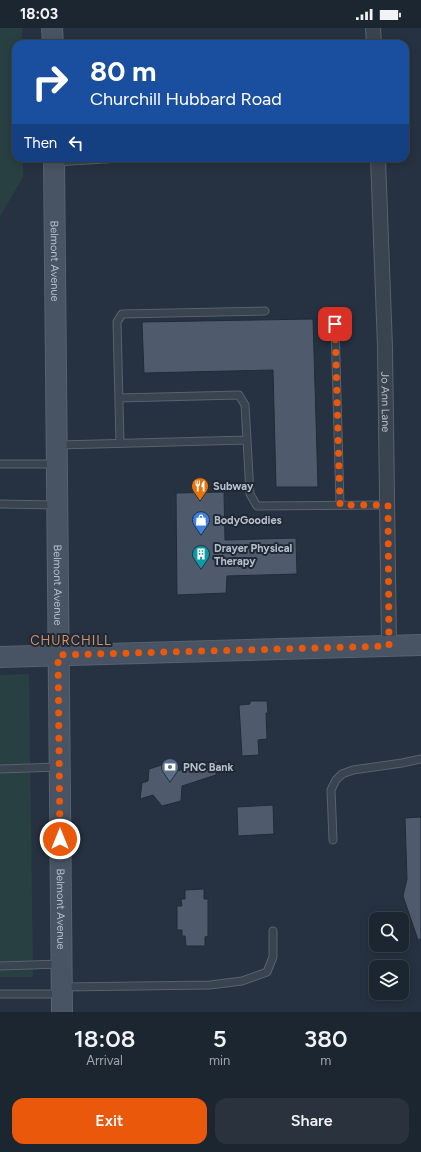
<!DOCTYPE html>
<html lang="en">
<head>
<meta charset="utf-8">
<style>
	:root { --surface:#1c2631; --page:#29323d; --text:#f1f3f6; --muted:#a0a5ab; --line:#3a434d; --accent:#ea580c }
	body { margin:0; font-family:Figtree,sans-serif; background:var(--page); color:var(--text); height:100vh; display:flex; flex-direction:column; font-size:15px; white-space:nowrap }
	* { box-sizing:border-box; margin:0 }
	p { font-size:13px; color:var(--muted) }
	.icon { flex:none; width:22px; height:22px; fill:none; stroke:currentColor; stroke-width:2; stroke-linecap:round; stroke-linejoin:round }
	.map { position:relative; height:984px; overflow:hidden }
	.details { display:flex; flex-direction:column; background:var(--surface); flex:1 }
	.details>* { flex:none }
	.banner { position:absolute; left:12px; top:12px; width:397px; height:122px; border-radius:12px; box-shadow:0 2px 10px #0003,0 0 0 1px var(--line); background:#1a4fa0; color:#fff; overflow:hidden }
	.fabs { position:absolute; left:369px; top:884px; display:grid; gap:8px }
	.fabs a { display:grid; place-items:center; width:40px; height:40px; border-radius:8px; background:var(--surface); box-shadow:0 2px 10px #0003,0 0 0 1px var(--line); font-size:20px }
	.pin { position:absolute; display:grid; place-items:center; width:34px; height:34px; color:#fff; margin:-17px; border-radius:8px; box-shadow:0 2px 6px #0006 }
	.me { position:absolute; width:44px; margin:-22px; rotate:0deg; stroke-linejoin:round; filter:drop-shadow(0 0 3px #0008) }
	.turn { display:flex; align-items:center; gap:14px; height:84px; padding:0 12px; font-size:18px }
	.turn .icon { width:52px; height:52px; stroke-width:2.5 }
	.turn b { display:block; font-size:28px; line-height:34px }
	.then { display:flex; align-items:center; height:38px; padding:0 12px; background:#0003; gap:8px; font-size:15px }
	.eta { display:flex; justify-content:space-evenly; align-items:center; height:68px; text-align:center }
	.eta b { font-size:24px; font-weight:600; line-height:28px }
	.primary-button { display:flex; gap:8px; margin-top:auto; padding:8px 12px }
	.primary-button a { flex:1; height:46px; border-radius:12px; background:var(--accent); color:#fff; font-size:16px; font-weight:600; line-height:46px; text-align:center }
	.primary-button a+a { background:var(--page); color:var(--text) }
	.status { display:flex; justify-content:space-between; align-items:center; height:28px; padding:0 20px; background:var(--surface); direction:ltr }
	.status svg { height:11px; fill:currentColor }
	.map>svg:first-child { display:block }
	.green { fill:#284042 }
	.building { fill:#4f5b6c; stroke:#212b38 }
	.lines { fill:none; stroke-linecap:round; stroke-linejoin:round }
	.service-casing { stroke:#58626e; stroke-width:9 }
	.minor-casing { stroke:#58626e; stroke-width:16 }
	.secondary-casing { stroke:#58626e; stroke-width:22 }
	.service { stroke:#3a4450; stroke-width:7 }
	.minor { stroke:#3a4450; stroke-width:14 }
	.secondary { stroke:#485363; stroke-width:20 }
	.route { stroke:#ea580c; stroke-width:7; stroke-dasharray:0 12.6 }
	.labels { text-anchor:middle; stroke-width:4; stroke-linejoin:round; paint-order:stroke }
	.street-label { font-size:11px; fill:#b7bfcb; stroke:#1f2936 }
	.poi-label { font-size:11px; font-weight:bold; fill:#b7bfcb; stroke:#1f2936; text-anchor:start }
	.quarter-label { font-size:13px; letter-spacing:1px; fill:#d59267; stroke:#1f2936 }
</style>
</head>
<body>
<div class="status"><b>18:03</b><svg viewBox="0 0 49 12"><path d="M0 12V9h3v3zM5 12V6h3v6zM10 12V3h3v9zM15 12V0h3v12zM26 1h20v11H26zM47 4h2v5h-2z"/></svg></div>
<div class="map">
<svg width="421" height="984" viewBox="0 0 421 984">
	<rect width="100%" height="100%" fill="#263241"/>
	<path class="green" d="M 0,0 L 22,0 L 22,16 L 16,16 L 16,130 L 23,130 L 23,149 L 0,188 Z
		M 29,646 L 33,949 L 0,949 L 0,647 Z"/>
	<path class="building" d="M 313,291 L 318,459 L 276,459 L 273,342 L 144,345 L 142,294 Z
		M 224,464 L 225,512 L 296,510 L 297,546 L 227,548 L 226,565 L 177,567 L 176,465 Z
		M 250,673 L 267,673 L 268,685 L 266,685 L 267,711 L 258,712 L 259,727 L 242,728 L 239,677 L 250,676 Z
		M 217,732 L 216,747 L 182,758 L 181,773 L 162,778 L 153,767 L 140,771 L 142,755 L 148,753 L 149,741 L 168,735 L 177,743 Z
		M 273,777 L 274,806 L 238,808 L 237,779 Z
		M 421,789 L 421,911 L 418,912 L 403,868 L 407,851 L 405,790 Z
		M 204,861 L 204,871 L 208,871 L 208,908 L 205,909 L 205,918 L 186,918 L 185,908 L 182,908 L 182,902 L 177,902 L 177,878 L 182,878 L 181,871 L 185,871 L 185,862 Z"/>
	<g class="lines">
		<g class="service-casing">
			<path id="service" d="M 56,134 L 121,130
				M 335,296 L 340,477
				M 119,370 L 239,367 L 245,377 L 247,412
				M 120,415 L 117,294 L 122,286 L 265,283
				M 59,417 L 247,412 L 250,466 L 257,478 L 388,477
				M 0,436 L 57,436
				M 0,476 L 56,477
				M 0,741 L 58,739
				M 333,812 L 331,762 L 336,752 L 342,746 L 353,742 L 402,735 L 421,731
				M 0,938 L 60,936
				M 64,959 L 210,957 L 242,953 L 267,944 L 273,929 L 273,903
				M 0,966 L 62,966"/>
		</g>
		<g class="minor-casing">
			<g id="minor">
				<path d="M 373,0 L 374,16"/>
				<path id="s1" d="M 378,130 L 385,320 L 389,618"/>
			</g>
		</g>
		<g class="secondary-casing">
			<g id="secondary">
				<path d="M 52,0 L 53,16"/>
				<path id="s2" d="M 54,130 L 62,984"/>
				<path d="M 0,629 L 421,617"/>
			</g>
		</g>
		<use href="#service" class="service"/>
		<use href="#minor" class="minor"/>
		<use href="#secondary" class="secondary"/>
	</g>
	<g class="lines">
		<path class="route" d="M 60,811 L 58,627 L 389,618 L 388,477 L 340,477 L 335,296"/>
	</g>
	<defs>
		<g id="restaurant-pin" transform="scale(0.9)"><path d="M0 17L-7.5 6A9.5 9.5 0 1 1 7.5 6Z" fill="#e8710a" stroke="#1f2936"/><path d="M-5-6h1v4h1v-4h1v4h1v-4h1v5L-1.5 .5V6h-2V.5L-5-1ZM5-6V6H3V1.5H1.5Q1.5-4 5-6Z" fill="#fff"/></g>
		<g id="shop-pin" transform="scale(0.9)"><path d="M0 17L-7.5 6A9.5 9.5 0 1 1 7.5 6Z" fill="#3f7fe0" stroke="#1f2936"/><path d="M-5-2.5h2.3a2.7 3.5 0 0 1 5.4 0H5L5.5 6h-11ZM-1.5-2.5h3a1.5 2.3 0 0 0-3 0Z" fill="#fff"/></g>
		<g id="building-pin" transform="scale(0.9)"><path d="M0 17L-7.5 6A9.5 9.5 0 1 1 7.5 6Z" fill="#0f9aa8" stroke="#1f2936"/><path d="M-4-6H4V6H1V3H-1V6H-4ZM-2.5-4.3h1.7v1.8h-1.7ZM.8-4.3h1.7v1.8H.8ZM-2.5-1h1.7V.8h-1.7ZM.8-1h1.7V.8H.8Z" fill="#fff"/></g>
		<g id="bank-pin" transform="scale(0.9)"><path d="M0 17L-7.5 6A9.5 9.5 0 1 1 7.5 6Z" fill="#5c6f8a" stroke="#1f2936"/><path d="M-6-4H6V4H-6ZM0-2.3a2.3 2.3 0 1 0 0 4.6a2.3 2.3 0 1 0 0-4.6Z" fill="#fff"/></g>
	</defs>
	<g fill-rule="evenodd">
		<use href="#restaurant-pin" x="200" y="458"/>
		<use href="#shop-pin" x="201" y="492"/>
		<use href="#building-pin" x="201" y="526"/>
		<use href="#bank-pin" x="170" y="739"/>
	</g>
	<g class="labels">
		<g class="street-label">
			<text dy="4" stroke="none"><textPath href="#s2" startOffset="103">Belmont Avenue</textPath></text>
			<text dy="4" stroke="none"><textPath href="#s1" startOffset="244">Jo Ann Lane</textPath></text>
			<text dy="4" stroke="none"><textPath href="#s2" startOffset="427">Belmont Avenue</textPath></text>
			<text dy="4" stroke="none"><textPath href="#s2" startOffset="751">Belmont Avenue</textPath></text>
		</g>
		<g class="poi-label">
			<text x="213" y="462">Subway</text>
			<text x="214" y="496">BodyGoodies</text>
			<text x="214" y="524">Drayer Physical<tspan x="214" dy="13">Therapy</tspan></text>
			<text x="183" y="743">PNC Bank</text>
		</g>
		<g class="quarter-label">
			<text x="71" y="617">CHURCHILL</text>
		</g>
	</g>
</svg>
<div class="fabs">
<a><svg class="icon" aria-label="search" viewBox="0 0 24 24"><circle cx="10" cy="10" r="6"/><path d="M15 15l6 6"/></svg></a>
<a><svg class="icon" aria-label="layers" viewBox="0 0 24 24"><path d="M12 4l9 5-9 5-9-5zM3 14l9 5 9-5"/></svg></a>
</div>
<div class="pin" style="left:335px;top:296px;background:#d93025"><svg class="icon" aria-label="arrive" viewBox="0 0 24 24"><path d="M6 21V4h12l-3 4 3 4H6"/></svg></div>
<svg class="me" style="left:60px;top:811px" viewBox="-20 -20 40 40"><circle r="17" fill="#ea580c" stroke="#fff" stroke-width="3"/><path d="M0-11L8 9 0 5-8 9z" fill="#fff"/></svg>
<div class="banner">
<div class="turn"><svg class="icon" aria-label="right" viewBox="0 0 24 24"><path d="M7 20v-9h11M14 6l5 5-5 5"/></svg><div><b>80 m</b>Churchill Hubbard Road</div></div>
<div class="then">Then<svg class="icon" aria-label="left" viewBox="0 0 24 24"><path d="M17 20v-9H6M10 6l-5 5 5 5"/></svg></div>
</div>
</div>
<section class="details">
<div class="eta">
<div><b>18:08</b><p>Arrival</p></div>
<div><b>5</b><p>min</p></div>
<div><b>380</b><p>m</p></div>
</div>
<div class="primary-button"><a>Exit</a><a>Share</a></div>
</section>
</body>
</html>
